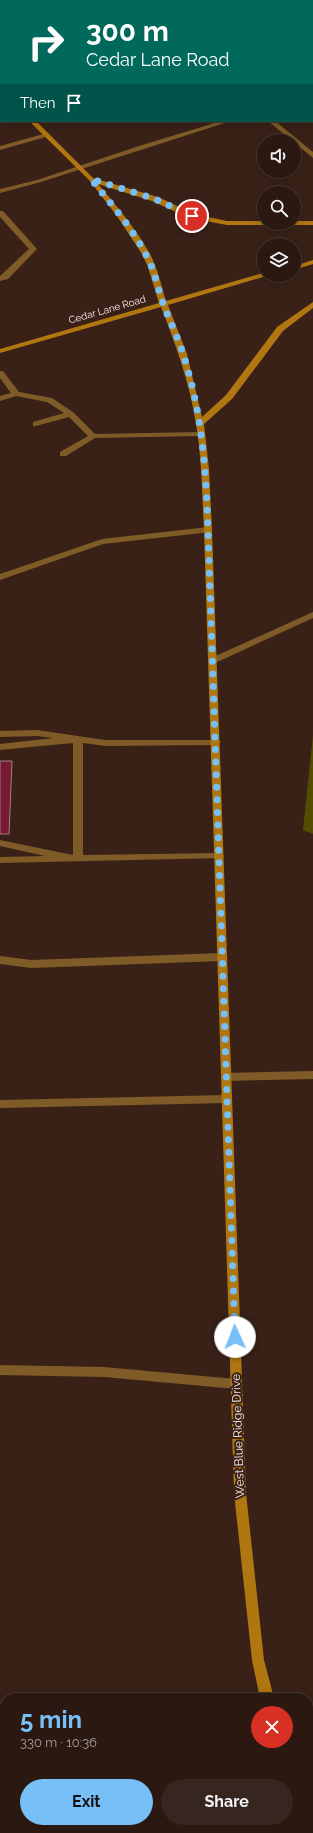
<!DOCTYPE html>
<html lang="en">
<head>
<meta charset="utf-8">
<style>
	:root { --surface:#2b1911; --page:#37261f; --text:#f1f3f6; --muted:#a6a09f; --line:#473831; --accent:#77bff7 }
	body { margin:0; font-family:Raleway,sans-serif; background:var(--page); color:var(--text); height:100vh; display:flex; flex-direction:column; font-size:15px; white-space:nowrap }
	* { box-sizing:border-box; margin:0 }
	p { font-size:13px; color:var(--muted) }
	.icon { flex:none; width:22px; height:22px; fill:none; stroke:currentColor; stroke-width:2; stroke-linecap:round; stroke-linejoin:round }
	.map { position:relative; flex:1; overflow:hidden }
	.drawer { position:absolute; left:0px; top:1693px; width:313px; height:140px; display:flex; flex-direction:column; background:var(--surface); border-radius:16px 16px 0 0; box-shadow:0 2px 10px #0003,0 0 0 1px var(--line) }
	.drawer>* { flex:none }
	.guide { position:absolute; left:0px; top:0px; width:313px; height:122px; box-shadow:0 2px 10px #0003,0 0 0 1px var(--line); background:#00695c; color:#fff; overflow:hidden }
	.buttons { position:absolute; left:257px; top:134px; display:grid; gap:8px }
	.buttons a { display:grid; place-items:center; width:44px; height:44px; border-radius:50%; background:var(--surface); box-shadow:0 2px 10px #0003,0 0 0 1px var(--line); font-size:20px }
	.pin { position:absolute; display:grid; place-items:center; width:34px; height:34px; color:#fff; margin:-17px; border:2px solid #fff; border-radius:50%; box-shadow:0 1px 4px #0007 }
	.me { position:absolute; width:44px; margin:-22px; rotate:358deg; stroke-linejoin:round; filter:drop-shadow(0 0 3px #0008) }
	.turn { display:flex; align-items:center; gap:14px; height:84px; padding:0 20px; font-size:18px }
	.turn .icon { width:52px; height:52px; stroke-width:2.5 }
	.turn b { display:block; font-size:28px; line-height:34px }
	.then { display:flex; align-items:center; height:38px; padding:0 20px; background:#0003; gap:8px; font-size:15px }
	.round { display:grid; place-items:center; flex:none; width:42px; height:42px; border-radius:21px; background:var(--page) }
	.overview { display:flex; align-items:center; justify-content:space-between; height:68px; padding:0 20px }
	h1 { font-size:24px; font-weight:700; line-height:30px; color:var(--accent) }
	.action { display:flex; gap:8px; margin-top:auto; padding:8px 20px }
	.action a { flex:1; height:46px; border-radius:24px; background:var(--accent); color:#111; font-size:16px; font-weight:700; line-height:46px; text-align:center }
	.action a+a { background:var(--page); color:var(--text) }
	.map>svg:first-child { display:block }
	.green { fill:#524d00 }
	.building { fill:#761b33; stroke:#a17f83 }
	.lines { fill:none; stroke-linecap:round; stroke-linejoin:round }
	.lane { fill:#7f5b27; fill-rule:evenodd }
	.street { fill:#7f5b27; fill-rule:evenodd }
	.secondary { fill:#b07610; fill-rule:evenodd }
	.route { stroke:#77bff7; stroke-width:7; stroke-dasharray:0 12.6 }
	.labels { text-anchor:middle; stroke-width:4; stroke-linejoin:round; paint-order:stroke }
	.far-street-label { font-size:10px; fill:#fbe9e3; stroke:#392117 }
	.street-label { font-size:12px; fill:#fbe9e3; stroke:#392117 }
</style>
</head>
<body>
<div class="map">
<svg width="313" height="1833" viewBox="0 0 313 1833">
	<rect width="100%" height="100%" fill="#392117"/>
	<path class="green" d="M 313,735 L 313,834 L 303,830 Z"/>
	<path class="building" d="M 81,0 L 199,0 L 200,1 L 82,1 Z
		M 0,761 L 12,761 L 9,834 L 0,834 Z"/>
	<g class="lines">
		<path class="lane" d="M 310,0 L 313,0 L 313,3 L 312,1 L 309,1 Z
			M 312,81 L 313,81 L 313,86 L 312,86 Z
			M 0,90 L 1,90 L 1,94 L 0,94 Z
			M 221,121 L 231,121 L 41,182 L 0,193 L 0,189 L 37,180 L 139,146 Z
			M 268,121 L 275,121 L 313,152 L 313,158 Z
			M 47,133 L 50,135 L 49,136 L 0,150 L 0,146 Z
			M 0,211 L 3,211 L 37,249 L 8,279 L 0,281 L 0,276 L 29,249 L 0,217 Z
			M 0,371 L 3,371 L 19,392 L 52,398 L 73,412 L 95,434 L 201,432 L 205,434 L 201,436 L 95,438 L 66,456 L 60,456 L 60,452 L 88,436 L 69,417 L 36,426 L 33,426 L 33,422 L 64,413 L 47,402 L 16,396 L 0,401 L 0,396 L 11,393 L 0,378 Z
			M 208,527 L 211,528 L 211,532 L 103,544 L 0,580 L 0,574 L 102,539 Z
			M 37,730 L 105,740 L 219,740 L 221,742 L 216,745 L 105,746 L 83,743 L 83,855 L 219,853 L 224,856 L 222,858 L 0,863 L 0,857 L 45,856 L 0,846 L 0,840 L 73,855 L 73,743 L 0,750 L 0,744 L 53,738 L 37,736 L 0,737 L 0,731 Z
			M 222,953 L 227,957 L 222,961 L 31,968 L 0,964 L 0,956 L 31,960 Z
			M 313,1071 L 313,1079 L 226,1081 L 222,1080 L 221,1077 L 222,1074 L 226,1073 Z
			M 227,1095 L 231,1096 L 232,1099 L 231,1102 L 227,1103 L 0,1108 L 0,1100 Z
			M 0,1365 L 104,1367 L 236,1379 L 240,1380 L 242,1384 L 240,1388 L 236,1389 L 104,1377 L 0,1375 Z"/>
		<path class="street" d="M 313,612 L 313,618 L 215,663 L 212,664 L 208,661 L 209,659 Z
			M 124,1828 L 155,1828 L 152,1833 L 122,1833 Z"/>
		<path class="secondary" d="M 0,92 L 1,92 L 1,97 L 0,97 Z
			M 29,121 L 36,121 L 93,178 L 158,197 L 194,214 L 227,221 L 264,221 L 264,223 L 268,223 L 264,225 L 227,225 L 189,218 L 152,201 L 98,184 C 117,206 136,229 150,254 C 158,269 161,285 166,301 L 263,273 L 264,275 L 270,275 L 168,305 L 187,354 L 202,417 L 226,395 L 277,327 L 313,302 L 313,308 L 283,331 L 232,399 L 204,424 L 209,469 L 212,530 L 246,1493 L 264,1660 L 274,1698 L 260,1698 L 252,1660 L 234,1493 L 204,530 C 202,495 202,459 196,424 C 190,384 176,345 161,307 L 0,353 L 0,349 L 159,303 L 148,267 L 142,254 L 117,216 L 89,180 Z
			M 294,221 L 313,221 L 313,225 L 291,225 L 290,223 L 294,223 Z
			M 313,260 L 313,264 L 294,270 L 294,266 Z
			M 291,1828 L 305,1828 L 307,1833 L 293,1833 Z"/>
	</g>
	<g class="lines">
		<path class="route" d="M 192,216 L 155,199 L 91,179 C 110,203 132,227 146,255 C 155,270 157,287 163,303 C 169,320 178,337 183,354 C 202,411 206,471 208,530 L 235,1337"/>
	</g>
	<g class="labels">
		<g class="far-street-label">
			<text transform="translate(107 309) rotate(-16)" y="4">Cedar Lane Road</text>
		</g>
		<g class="street-label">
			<text transform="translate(238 1436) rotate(-92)" y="4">West Blue Ridge Drive</text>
		</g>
	</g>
</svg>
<div class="buttons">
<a><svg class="icon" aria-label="sound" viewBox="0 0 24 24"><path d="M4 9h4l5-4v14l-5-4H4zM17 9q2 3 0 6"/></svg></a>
<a><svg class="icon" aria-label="search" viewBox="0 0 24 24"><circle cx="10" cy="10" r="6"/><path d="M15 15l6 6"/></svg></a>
<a><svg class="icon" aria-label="layers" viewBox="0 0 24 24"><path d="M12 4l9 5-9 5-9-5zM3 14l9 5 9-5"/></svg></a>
</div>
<div class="pin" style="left:192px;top:216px;background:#d93025"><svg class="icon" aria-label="arrive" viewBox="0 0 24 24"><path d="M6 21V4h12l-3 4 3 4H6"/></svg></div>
<svg class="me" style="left:235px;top:1337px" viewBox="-20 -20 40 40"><circle r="19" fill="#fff"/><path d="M0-13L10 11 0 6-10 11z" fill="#77bff7"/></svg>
<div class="guide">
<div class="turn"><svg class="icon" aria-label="right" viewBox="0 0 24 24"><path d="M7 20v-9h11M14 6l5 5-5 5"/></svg><div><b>300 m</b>Cedar Lane Road</div></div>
<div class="then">Then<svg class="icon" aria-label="arrive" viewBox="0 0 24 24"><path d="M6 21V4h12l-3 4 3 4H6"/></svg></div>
</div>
<section class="drawer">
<div class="overview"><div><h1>5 min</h1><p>330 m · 10:36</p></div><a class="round" style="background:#d93025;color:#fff"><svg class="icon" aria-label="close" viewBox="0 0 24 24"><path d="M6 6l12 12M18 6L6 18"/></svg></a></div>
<div class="action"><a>Exit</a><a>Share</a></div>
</section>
</div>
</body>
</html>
